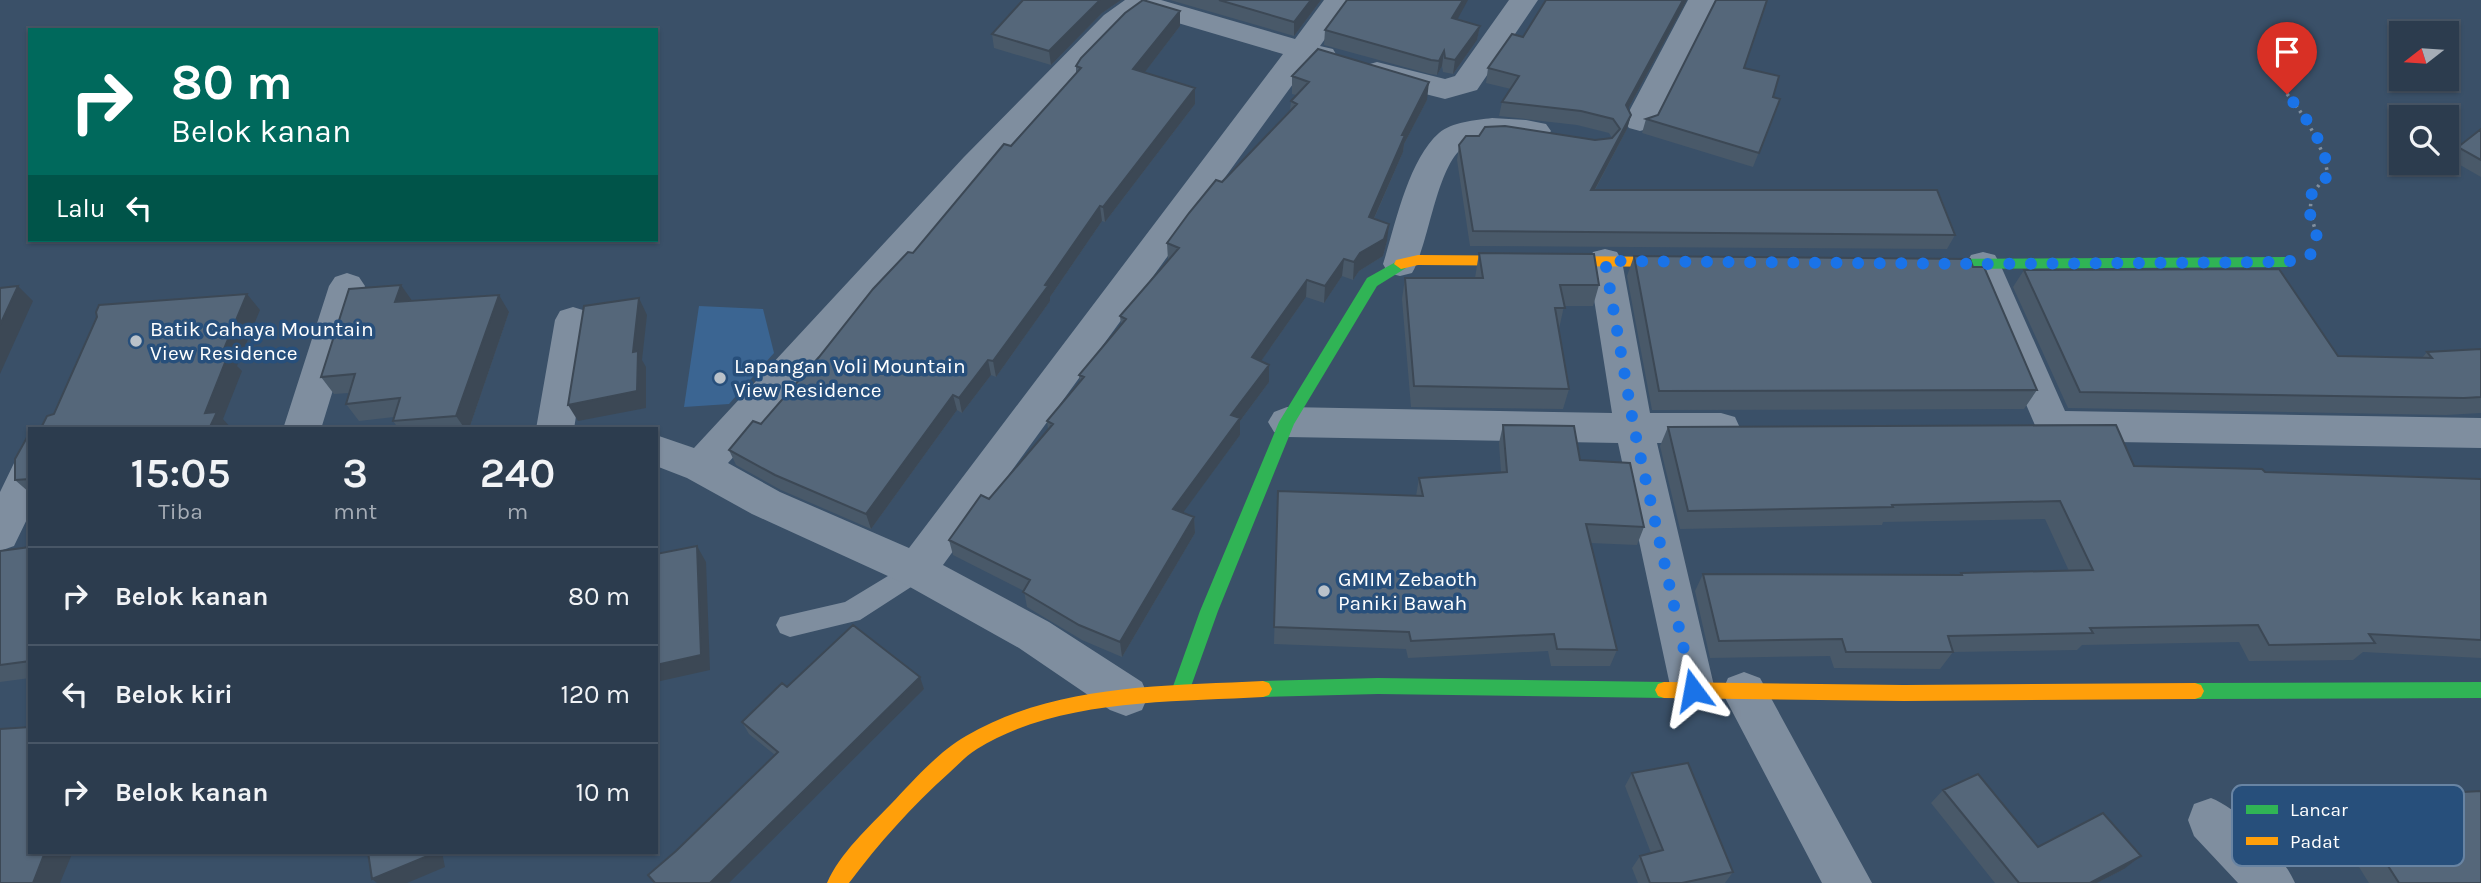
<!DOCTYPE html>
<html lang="id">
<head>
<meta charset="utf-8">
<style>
	:root { --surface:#2c3c4e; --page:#344355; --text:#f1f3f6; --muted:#a6adb6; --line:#485666 }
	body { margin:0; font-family:Karla,sans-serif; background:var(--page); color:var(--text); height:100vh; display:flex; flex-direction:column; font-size:26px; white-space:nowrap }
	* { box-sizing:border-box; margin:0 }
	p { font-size:23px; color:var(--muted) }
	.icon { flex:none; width:38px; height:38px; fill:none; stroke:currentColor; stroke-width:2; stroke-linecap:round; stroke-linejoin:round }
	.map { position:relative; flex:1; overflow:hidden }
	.side { position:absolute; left:28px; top:427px; width:630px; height:427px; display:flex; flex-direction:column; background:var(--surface); border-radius:0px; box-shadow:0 2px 5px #0004,0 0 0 2px var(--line) }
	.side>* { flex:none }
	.banner { position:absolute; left:28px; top:28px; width:630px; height:214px; border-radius:0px; box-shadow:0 2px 5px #0004,0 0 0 2px var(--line); background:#00695c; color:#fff; overflow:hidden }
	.needle { width:46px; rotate:253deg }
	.fabs { position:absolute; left:2389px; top:21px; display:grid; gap:14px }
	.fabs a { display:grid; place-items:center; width:70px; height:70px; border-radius:0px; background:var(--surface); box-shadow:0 2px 5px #0004,0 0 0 2px var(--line); font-size:35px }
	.pin { position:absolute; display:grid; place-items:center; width:60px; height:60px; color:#fff; margin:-72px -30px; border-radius:50% 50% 50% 0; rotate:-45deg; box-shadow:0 0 7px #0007 }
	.pin .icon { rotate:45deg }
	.me { position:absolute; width:77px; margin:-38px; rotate:347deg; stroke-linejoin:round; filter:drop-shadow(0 0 5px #0008) }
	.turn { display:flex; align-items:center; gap:24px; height:147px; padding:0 28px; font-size:32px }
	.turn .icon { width:91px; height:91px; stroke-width:2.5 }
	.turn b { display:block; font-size:49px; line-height:60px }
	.then { display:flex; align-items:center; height:66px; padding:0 28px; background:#0003; gap:14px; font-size:26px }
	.eta { display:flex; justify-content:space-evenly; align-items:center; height:119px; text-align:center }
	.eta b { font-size:42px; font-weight:600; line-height:49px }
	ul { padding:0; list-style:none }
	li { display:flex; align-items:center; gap:21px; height:98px; padding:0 28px; border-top:2px solid var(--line) }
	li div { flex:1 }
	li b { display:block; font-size:26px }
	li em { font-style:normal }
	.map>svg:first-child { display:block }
	.green { fill:#3b6592 }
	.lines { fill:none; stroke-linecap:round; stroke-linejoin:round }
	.path { stroke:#7f8e9f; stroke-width:3.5; stroke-dasharray:2.5 4.5; stroke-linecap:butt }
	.lane { fill:#7f8e9f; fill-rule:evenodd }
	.street { fill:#7f8e9f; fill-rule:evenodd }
	.fast { fill:#30b455; fill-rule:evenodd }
	.slow { fill:#ff9f0a; fill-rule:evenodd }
	.wall { fill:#495969 }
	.shaded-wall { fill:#3c4855 }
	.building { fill:#55677a; stroke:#3c4855; stroke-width:2 }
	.route { stroke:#1a73e8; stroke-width:12; stroke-dasharray:0 21.6 }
	.poi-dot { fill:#bac2ca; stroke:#274f7b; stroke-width:2.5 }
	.labels { text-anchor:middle; stroke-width:7; stroke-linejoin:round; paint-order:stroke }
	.poi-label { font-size:21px; fill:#fff; stroke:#274f7b; text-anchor:start }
	.key { fill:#274f7b; stroke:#6884a3; stroke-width:2 }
	.key-label { font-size:19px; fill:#fff }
</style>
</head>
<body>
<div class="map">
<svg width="2481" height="883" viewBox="0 0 2481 883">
	<rect width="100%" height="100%" fill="#3a5068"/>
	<path class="green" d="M 699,306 L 763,309 L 774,353 L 729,404 L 684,407 Z"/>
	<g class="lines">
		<path class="path" d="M 2287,94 C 2307,119 2322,143 2328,175 C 2304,199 2309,209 2318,239"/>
		<path class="lane" d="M 916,559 L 925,562 L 929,570 L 925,578 L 860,620 L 790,637 L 780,633 L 776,625 L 780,617 L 845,602 Z"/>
		<path class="street" d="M 1125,0 L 1161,0 L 1295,39 L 1324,0 L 1353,0 L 1320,46 L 1333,49 L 1337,56 L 1333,63 L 1322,65 L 1309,62 L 943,565 L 1049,622 L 1142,682 L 1148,696 L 1142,710 L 1126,716 L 1110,710 L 1019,648 L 901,582 L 752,514 L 687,478 L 656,466 L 656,435 L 694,448 L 964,157 L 1104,15 ZM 1144,13 L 1283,54 L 909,548 L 780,492 L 728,463 L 986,173 L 1124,27 Z
			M 1509,0 L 1538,0 L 1477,90 L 1445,99 L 1366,79 L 1362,72 L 1366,65 L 1377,62 L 1445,79 L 1455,76 Z
			M 1688,0 L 1716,0 L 1651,128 L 1640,131 L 1629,128 L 1624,121 Z
			M 1492,118 L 1526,120 L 1546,124 L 1551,131 L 1546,138 C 1522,145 1495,132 1471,142 C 1436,157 1431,241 1412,273 L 1400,276 L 1388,273 L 1383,264 C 1395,226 1408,160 1439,133 C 1452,122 1475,120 1492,118 Z
			M 1605,249 L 1617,252 L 1622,261 L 1650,413 L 1721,413 L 1735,417 L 1740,428 L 1735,439 L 1721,443 L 1657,443 L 1715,690 L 1709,704 L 1693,710 L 1677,704 L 1671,690 L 1618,443 L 1287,437 L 1274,432 L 1268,422 L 1274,412 L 1287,407 L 1612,413 L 1588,261 L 1593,252 Z
			M 1983,252 L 1995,255 L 2000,264 L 2065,411 L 2481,418 L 2481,448 L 2053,441 L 2040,437 L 1966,264 L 1971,255 Z
			M 347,273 L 359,277 L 365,286 L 321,429 L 283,429 L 329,286 L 335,277 Z
			M 573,307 L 586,311 L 591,320 L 574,429 L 536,429 L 555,320 L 560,311 Z
			M 30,454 L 30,513 L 14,546 L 0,551 L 0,492 L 16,459 Z
			M 1744,672 L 1760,678 L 1872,883 L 1822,883 L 1722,692 L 1728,678 Z
			M 2211,798 C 2240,809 2283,855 2295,883 L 2238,883 L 2194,836 L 2188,820 L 2194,804 Z"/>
		<path class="fast" d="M 2287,257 L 2294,262 L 2287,267 L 1922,269 L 1915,264 L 1922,259 Z
			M 1401,259 L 1408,264 L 1406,268 L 1377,286 L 1294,424 L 1218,611 L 1189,692 L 1186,698 L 1180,700 L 1174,698 L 1171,692 L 1200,611 L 1279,422 L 1367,278 Z
			M 1378,678 L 1664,682 L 1670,684 L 1673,690 L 1670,696 L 1664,698 L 1378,694 L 1263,697 L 1257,695 L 1254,689 L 1257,683 L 1263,681 Z
			M 2481,682 L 2481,698 L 2195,699 L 2189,697 L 2186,691 L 2189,685 L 2195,683 Z"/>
		<path class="slow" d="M 1418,255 L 1683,257 L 1690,262 L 1683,267 L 1418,265 L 1401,269 L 1394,264 L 1396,260 Z
			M 1263,681 L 1269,683 L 1272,689 L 1269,695 L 1263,697 C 1173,702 1056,699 977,749 C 967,755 958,765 949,773 C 912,806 879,843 849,883 L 827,883 C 840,853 869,827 891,804 C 912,782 939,751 966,736 C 1056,684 1162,686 1263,681 Z
			M 1664,682 L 1904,685 L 2195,683 L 2201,685 L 2204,691 L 2201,697 L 2195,699 L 1904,701 L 1664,698 L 1658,696 L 1655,690 L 1658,684 Z"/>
	</g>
	<path class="wall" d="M 1023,0 L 1121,0 L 1102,13 L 1051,65 L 994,48 L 992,34 Z
		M 1170,0 L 1321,0 L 1294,36 Z
		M 1546,0 L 1687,0 L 1628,109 L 1631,115 L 1627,129 L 1595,190 L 1955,235 L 1947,249 L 1470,246 L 1457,160 L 1459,145 L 1595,140 L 1612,138 L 1609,133 L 1577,125 L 1499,116 L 1502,102 L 1511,89 L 1486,83 L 1488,68 L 1523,37 Z
		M 1180,11 L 1180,26 L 1144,73 L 1195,104 L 1105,222 L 1102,221 L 1050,297 L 1050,301 L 996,377 L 991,375 L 962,413 L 957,410 L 871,529 L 781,490 L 736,465 L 729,450 L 761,424 L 913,253 L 1076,73 L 1076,66 Z
		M 1457,20 L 1480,26 L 1477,40 L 1453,74 L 1443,72 L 1442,66 L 1437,75 L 1430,74 L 1324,45 L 1325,30 Z
		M 1744,68 L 1773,97 L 1780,99 L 1753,167 L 1642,133 L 1646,119 L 1658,115 Z
		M 1292,76 L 1427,100 L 1404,144 L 1403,152 L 1374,219 L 1387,241 L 1383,256 L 1359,271 L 1353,280 L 1342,276 L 1324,303 L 1306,297 L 1261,361 L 1269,365 L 1269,382 L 1240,421 L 1240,435 L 1183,512 L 1194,517 L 1195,533 L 1122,657 L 1082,640 L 1027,607 L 1024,591 L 953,555 L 949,540 L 989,499 L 1048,429 L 1047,421 L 1080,382 L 1079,375 L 1121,325 L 1120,316 L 1168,260 L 1167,243 L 1222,182 L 1290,110 L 1291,101 L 1296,95 L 1292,94 Z
		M 2481,129 L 2481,177 L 2448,158 L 2458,147 Z
		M 1479,253 L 1599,285 L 1593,306 L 1564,306 L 1559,329 L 1569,389 L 1563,409 L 1411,407 L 1402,299 L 1405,278 L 1475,278 Z
		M 1634,256 L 1973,267 L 2037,390 L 2024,409 L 1652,410 L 1627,276 Z
		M 2024,270 L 2338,356 L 2422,358 L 2427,352 L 2481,349 L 2481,413 L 2446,415 L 2068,408 L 2013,287 Z
		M 412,301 L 509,312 L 469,429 L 399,429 L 393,421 L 394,417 L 359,421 L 346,404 L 349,393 L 334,394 L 321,377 Z
		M 1503,425 L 1580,460 L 1644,527 L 1637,545 L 1590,543 L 1617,650 L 1610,666 L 1551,666 L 1548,651 L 1408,658 L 1406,649 L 1274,644 L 1278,491 L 1416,496 L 1419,478 L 1501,472 L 1499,443 Z
		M 1668,427 L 2134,466 L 2265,472 L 2481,479 L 2481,658 L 2363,652 L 2353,660 L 2249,661 L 2239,642 L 2082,645 L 2077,650 L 1953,652 L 1940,669 L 1834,668 L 1830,656 L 1710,658 L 1695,591 L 1703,574 L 1960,575 L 1961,573 L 2069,571 L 2045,519 L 1883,522 L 1882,525 L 1680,529 L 1660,446 Z
		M 30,432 L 30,493 L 15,480 Z
		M 30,547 L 30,678 L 0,682 L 0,551 Z
		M 787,687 L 924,689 L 676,851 L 775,755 L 749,734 L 742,722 Z
		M 1632,773 L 1733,872 L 1725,883 L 1638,883 L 1632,868 L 1640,856 L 1651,853 L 1625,786 Z
		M 1943,790 L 2038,847 L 2124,869 L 2097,883 L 1995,883 L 1931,803 Z
		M 2481,791 L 2481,883 L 2369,883 L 2334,827 L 2355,814 L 2423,807 L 2422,806 L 2444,793 Z"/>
	<path class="shaded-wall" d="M 1100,0 L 1121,0 L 1102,13 L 1051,65 L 1049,51 Z
		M 1311,0 L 1321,0 L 1294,36 L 1294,22 Z
		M 1463,0 L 1468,0 L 1450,33 L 1452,18 Z
		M 1683,0 L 1687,0 L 1622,120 L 1626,105 Z
		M 1180,11 L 1180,26 L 1135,85 L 1133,69 Z
		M 1480,26 L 1477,40 L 1453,74 L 1455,60 Z
		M 1444,51 L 1442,66 L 1437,75 L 1439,61 Z
		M 1429,82 L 1427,100 L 1404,144 L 1403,152 L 1367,234 L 1369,217 L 1402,135 Z
		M 1195,88 L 1195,104 L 1105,222 L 1103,207 Z
		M 1631,115 L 1627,129 L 1587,204 L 1591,190 Z
		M 1100,206 L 1102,221 L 1050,297 L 1050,301 L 996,377 L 993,361 Z
		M 1389,224 L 1387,241 L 1383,256 L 1359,271 L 1353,280 L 1354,262 L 1360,253 Z
		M 1344,259 L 1342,276 L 1324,303 L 1325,286 Z
		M 1307,280 L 1306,297 L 1252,374 L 1252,357 Z
		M 401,285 L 413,302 L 395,302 Z
		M 18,286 L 33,301 L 0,374 L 0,325 Z
		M 247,294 L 260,310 L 237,366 L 242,371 L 223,419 L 231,428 L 231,429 L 209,429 L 205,413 L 221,356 Z
		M 499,295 L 509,312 L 469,429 L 465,429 L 456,416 Z
		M 639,298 L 647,315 L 642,360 L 646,367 L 646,408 L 578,421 L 568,405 L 633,352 Z
		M 988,360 L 991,375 L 962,413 L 959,398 Z
		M 1269,365 L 1269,382 L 1240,421 L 1240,435 L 1174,525 L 1173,509 L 1231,415 Z
		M 953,395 L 957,410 L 871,529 L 866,514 Z
		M 1194,517 L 1195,533 L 1122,657 L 1120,642 Z
		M 697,546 L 706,562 L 710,670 L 656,682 L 656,665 Z
		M 920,677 L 924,689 L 729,883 L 712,883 L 711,882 Z
		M 45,852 L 69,852 L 72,854 L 60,883 L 33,883 Z
		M 429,852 L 442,852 L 445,867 L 407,883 L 377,883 L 372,879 Z
		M 2141,856 L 2124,869 L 2097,883 L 2090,883 Z"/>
	<path class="building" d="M 1023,0 L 1100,0 L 1049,51 L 992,34 Z
		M 1143,0 L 1180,11 L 1133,69 L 1195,88 L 1103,207 L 1100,206 L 1045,285 L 1048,286 L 993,361 L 988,360 L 959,398 L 953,395 L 866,514 L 775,475 L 729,450 L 753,421 L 761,424 L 819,357 L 873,289 L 908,252 L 913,253 L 1004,144 L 1011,146 L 1081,68 L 1076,66 L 1081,58 L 1125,13 Z
		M 1219,0 L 1311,0 L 1294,22 Z
		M 1347,0 L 1463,0 L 1452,18 L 1480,26 L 1455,60 L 1445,58 L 1444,51 L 1439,61 L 1431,60 L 1325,30 Z
		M 1546,0 L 1683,0 L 1626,105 L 1631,115 L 1591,190 L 1937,190 L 1955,235 L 1473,231 L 1459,145 L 1466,136 L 1479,136 L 1485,127 L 1505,126 L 1595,140 L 1612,138 L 1620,129 L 1613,119 L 1581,111 L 1502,102 L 1519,76 L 1488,68 L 1512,34 L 1523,37 Z
		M 1716,0 L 1767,0 L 1744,68 L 1779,76 L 1773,97 L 1780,99 L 1759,153 L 1646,119 L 1658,115 Z
		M 1318,49 L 1429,82 L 1402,135 L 1405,135 L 1369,217 L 1389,224 L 1384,239 L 1360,253 L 1354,262 L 1344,259 L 1325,286 L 1307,280 L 1252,357 L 1269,365 L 1231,415 L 1240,418 L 1173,509 L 1194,517 L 1120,642 L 1079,625 L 1023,592 L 1030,580 L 949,540 L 981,495 L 989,499 L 1053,424 L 1047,421 L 1084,377 L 1079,375 L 1126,319 L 1120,316 L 1179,248 L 1167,243 L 1189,213 L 1216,180 L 1222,182 L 1297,104 L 1291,101 L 1309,82 L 1292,76 Z
		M 2481,129 L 2481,160 L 2458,147 Z
		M 1479,253 L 1594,254 L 1599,285 L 1560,285 L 1565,308 L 1555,308 L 1569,389 L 1414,386 L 1405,278 L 1483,278 Z
		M 1634,256 L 1970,259 L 1973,267 L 1984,267 L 2037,390 L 1659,391 Z
		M 2279,269 L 2338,356 L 2432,358 L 2427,352 L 2481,349 L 2481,397 L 2464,398 L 2080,392 L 2024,270 Z
		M 401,285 L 395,302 L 499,295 L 456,416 L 393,421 L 400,398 L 346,404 L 355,374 L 321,377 L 349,289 Z
		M 18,286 L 0,325 L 0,288 Z
		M 247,294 L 221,356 L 228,355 L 205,413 L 217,412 L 209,429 L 31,429 L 41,428 L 47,416 L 54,414 L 97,317 L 96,312 L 99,305 Z
		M 639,298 L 633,352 L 638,351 L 637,391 L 568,405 L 584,306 Z
		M 1503,425 L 1574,426 L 1580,460 L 1630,463 L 1644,527 L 1586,524 L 1617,650 L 1557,649 L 1554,634 L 1411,641 L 1409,632 L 1274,627 L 1278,491 L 1423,496 L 1419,478 L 1507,472 Z
		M 2116,425 L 2134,466 L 2262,469 L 2265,472 L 2481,479 L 2481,640 L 2369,634 L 2375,643 L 2269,645 L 2258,625 L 2090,628 L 2093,633 L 1948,636 L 1953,652 L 1846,652 L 1842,639 L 1719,641 L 1703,574 L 1962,575 L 1961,573 L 2093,570 L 2060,501 L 1892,505 L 1893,507 L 1688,511 L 1668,427 Z
		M 30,432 L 30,479 L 15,480 L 15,459 Z
		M 697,546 L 701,655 L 656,665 L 656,554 Z
		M 30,547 L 30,661 L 0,665 L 0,551 Z
		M 853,625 L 920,677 L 711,882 L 712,883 L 655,883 L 648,875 L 676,851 L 778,752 L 742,722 L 782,683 L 787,687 Z
		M 30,727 L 30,852 L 45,852 L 33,883 L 0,883 L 0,729 Z
		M 1688,763 L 1733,872 L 1682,883 L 1650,883 L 1640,856 L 1663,850 L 1632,773 Z
		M 1978,774 L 2038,847 L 2103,813 L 2141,856 L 2090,883 L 2019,883 L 1943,790 Z
		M 2481,791 L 2481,883 L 2399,883 L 2355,814 L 2451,804 L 2444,793 Z
		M 368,852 L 429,852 L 430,855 L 372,879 Z"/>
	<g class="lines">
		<path class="route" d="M 1693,690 L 1634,428 L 1605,261 L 1983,264 L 2287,262 L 2314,253 C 2327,214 2285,213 2329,175 C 2323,139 2309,122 2287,94"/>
	</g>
	<g class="poi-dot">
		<circle cx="136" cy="341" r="7"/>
		<circle cx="720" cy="378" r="7"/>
		<circle cx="1324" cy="591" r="7"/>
	</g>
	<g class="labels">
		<g class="poi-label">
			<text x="150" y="336">Batik Cahaya Mountain<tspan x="150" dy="24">View Residence</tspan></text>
			<text x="734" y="373">Lapangan Voli Mountain<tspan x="734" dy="24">View Residence</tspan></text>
			<text x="1338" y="586">GMIM Zebaoth<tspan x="1338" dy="24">Paniki Bawah</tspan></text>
		</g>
	</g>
	<rect x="2232" y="785" width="232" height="81" rx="10" class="key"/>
	<rect x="2246" y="805" width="32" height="9" fill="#30b455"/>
	<rect x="2246" y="837" width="32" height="8" fill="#ff9f0a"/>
	<g class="key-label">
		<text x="2290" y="816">Lancar</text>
		<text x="2290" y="848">Padat</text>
	</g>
</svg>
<div class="fabs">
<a><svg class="needle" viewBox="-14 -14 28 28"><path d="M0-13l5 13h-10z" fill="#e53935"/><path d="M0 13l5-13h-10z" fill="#a6adb6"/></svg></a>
<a><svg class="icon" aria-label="search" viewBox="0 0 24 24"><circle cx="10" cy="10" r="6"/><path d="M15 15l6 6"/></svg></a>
</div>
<div class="pin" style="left:2287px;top:94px;background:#d93025"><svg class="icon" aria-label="arrive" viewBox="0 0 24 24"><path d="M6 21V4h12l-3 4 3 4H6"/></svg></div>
<svg class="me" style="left:1693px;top:690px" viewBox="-20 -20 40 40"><path d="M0-17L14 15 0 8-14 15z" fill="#1a73e8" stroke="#fff" stroke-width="4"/></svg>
<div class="banner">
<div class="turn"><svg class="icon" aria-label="right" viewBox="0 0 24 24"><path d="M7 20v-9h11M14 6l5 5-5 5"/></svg><div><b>80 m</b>Belok kanan</div></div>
<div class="then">Lalu<svg class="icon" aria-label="left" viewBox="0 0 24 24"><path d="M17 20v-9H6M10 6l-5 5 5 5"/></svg></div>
</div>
<section class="side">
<div class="eta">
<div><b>15:05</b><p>Tiba</p></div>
<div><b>3</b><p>mnt</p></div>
<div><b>240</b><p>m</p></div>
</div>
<ul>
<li><svg class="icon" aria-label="right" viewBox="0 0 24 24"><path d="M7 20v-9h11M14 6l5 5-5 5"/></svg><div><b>Belok kanan</b></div><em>80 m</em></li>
<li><svg class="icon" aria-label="left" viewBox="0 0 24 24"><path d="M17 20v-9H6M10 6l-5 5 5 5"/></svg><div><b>Belok kiri</b></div><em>120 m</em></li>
<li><svg class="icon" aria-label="right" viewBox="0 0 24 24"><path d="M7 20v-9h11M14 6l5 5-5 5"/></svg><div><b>Belok kanan</b></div><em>10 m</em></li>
</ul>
</section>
</div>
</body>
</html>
